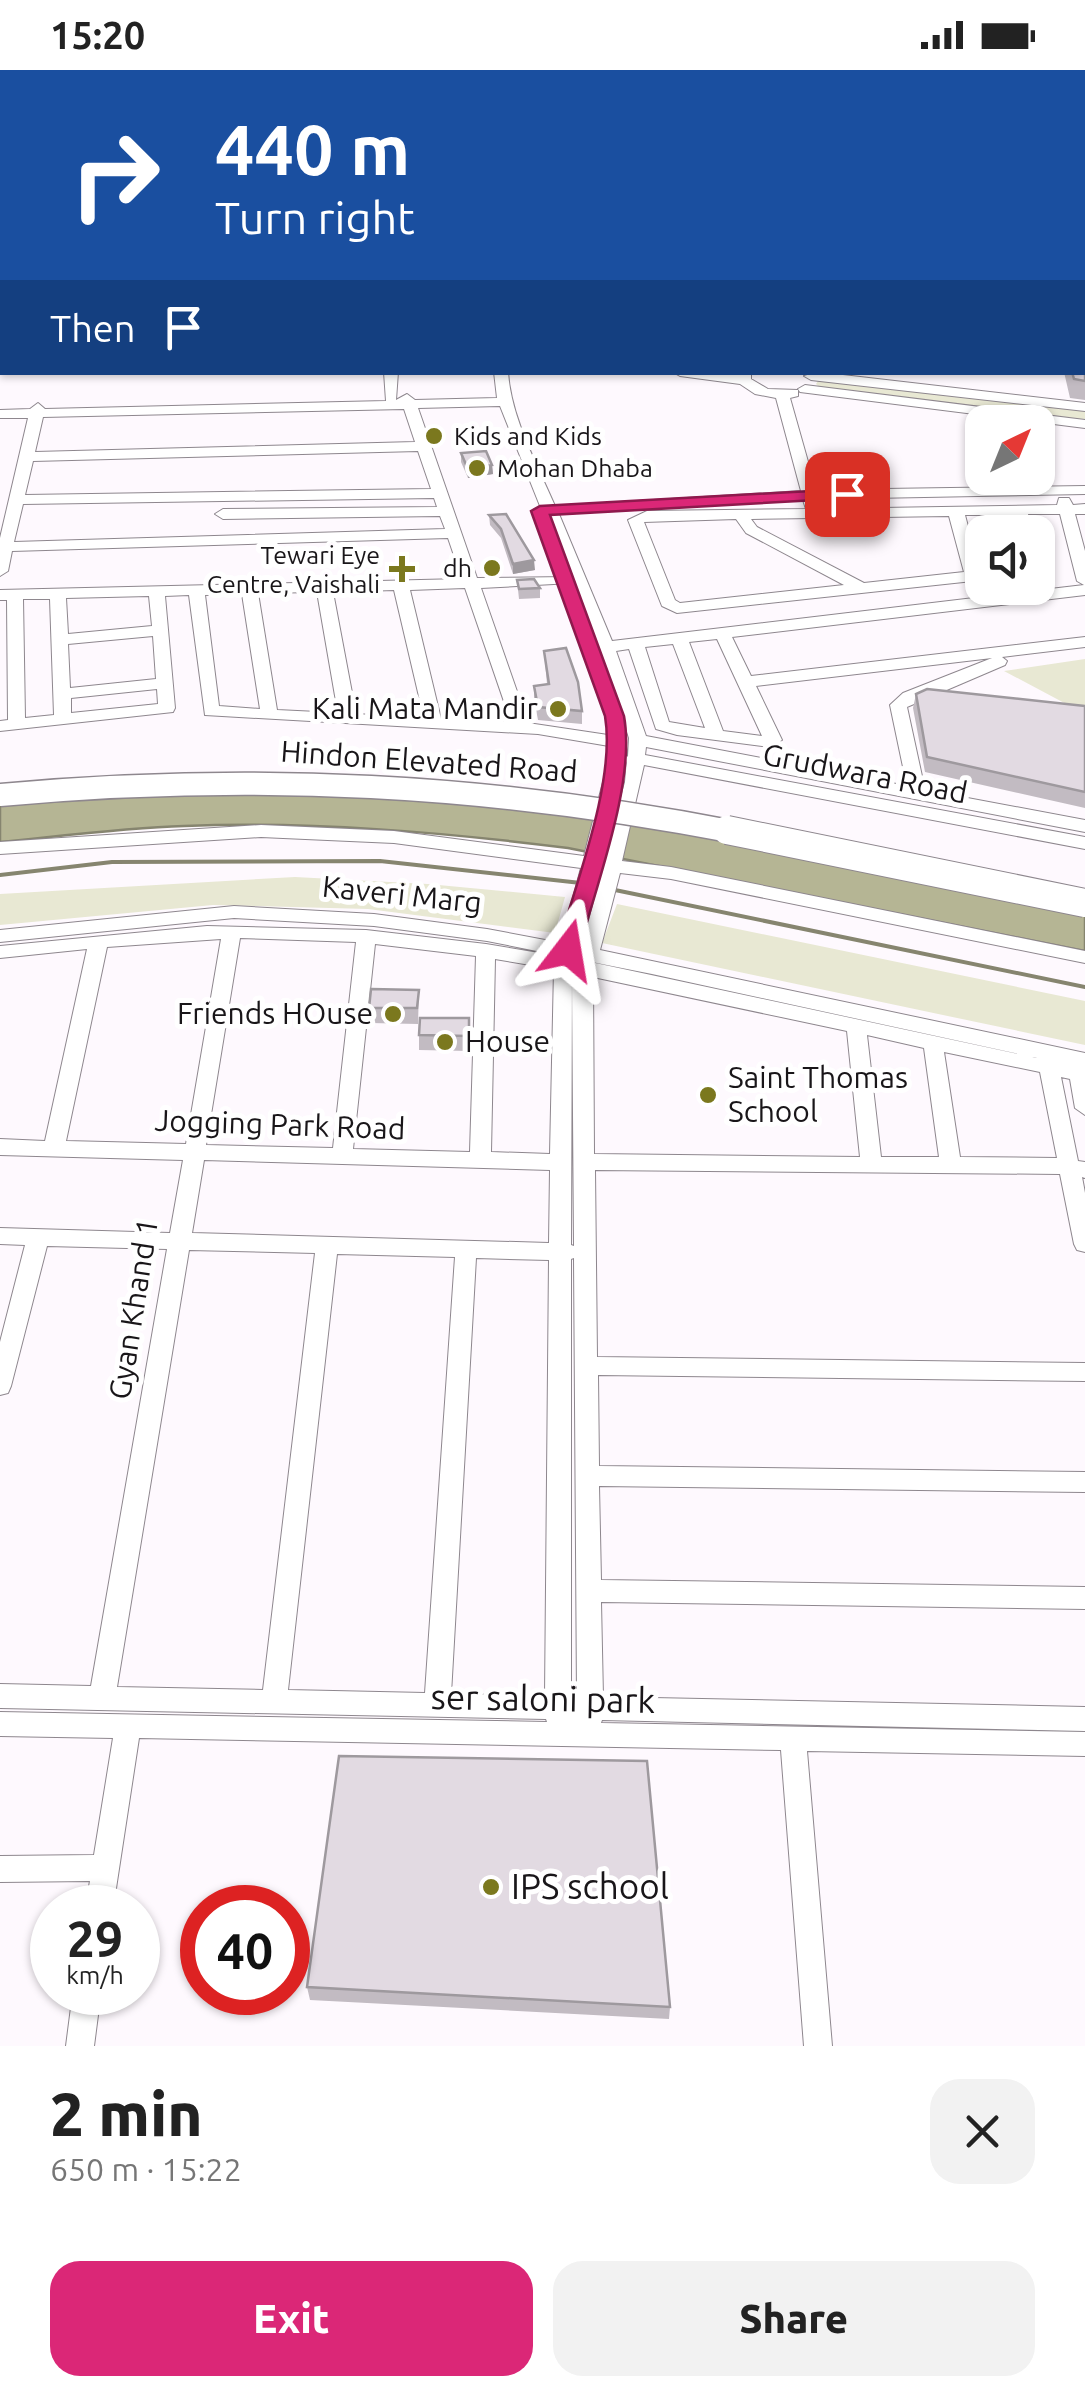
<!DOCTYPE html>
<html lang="en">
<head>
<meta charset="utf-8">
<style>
	:root { --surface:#fff; --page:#f2f2f2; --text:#222; --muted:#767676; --accent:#db2777 }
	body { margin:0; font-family:Ubuntu,sans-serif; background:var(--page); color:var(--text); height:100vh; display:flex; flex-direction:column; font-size:38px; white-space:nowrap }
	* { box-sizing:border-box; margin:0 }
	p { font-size:32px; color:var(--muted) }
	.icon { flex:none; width:55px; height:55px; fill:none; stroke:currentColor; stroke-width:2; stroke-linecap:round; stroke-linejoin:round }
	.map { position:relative; height:1976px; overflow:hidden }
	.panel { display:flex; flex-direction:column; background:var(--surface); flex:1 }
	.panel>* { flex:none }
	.top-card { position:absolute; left:0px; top:0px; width:1085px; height:305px; box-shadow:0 2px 8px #0004; background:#1a4fa0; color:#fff; overflow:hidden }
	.needle { width:65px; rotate:43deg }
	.buttons { position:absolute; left:965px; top:335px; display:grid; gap:20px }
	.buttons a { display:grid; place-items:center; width:90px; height:90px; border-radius:20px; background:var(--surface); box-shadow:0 2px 8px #0004; font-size:50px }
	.speed { position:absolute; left:30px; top:1815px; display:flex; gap:20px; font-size:50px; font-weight:700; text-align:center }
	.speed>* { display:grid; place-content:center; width:130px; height:130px; border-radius:50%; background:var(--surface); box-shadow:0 2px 8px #0004; line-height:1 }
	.speed small { font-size:25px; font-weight:400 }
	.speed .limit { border:15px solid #d22; background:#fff; color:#111 }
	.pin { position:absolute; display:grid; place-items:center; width:85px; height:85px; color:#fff; margin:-42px; border-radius:20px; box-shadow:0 5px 15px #0006 }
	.me { position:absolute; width:110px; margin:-55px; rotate:14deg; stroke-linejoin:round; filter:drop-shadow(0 0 8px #0008) }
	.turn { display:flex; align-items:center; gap:35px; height:210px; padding:0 50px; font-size:45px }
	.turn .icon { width:130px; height:130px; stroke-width:2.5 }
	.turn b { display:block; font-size:70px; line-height:85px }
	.then { display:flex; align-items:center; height:95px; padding:0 50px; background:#0003; gap:20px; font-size:38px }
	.round { display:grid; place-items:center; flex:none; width:105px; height:105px; border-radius:30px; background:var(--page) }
	.headline { display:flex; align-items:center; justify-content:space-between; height:170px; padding:0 50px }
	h1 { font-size:60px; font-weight:800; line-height:75px }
	.cta { display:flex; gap:20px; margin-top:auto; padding:20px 50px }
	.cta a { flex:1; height:115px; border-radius:30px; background:var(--accent); color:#fff; font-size:40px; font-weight:800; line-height:115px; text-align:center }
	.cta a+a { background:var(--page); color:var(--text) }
	.status { display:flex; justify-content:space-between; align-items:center; height:70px; padding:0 50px; background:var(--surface); direction:ltr }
	.status svg { height:28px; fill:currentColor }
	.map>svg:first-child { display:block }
	.green { fill:#e8e8d3 }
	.water { fill:#b5b594; stroke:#86856f; stroke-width:2.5 }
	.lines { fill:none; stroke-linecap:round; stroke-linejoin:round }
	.stream { stroke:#86856f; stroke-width:4 }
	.minor-casing { stroke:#8e878e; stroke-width:2 }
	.major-casing { stroke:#8e878e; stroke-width:3 }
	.minor { fill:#fff; fill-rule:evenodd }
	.major { fill:#fff; fill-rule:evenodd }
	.rail { stroke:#858185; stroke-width:2.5 }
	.highway-bridge-far1-casing { stroke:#8e878e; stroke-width:25; stroke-linecap:butt }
	.highway-bridge-casing { stroke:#8e878e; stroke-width:30; stroke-linecap:butt }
	.highway-bridge-far1 { stroke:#fff; stroke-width:22 }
	.highway-bridge { stroke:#fff; stroke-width:28 }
	.wall { fill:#c2bbc2 }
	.shaded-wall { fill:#9e999e }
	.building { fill:#e2dae2; stroke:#9e999e; stroke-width:2.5 }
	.route { fill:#db2777; stroke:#8e194d; stroke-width:2.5 }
	.poi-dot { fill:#7b781e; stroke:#fff; stroke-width:4 }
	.labels { text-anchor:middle; stroke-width:10; stroke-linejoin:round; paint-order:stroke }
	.far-poi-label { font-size:25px; fill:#191619; stroke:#fff; text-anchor:start }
	.poi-label { font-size:30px; fill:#191619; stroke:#fff; text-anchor:end }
	.street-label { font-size:30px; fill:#191619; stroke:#fff }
	.near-street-label { font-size:35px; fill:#191619; stroke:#fff }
	.near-poi-label { font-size:35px; fill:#191619; stroke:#fff; text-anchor:start }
</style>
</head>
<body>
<div class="status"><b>15:20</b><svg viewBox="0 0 49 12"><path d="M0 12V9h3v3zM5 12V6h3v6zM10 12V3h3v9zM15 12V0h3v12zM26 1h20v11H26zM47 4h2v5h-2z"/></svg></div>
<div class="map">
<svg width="1085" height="1976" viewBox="0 0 1085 1976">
	<rect width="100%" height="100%" fill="#fef9fe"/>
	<path class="green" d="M 818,311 L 1085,340 L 1085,350 L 820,318 L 816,314 Z
		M 1085,589 L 1085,644 L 1004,601 Z
		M 295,807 L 428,814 L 565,827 L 555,863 L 368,839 L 213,835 L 0,855 L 0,824 Z
		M 617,834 L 1085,931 L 1085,975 L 602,873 Z"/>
	<path class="water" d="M 0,719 L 557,724 L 1085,825 L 1085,881 L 568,778 C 441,762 312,751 184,756 C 123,758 61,766 0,772 Z"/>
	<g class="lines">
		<path class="stream" d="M 0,805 L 112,792 L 380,791 L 581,813
			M 615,820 L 1085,917"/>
		<g class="minor-casing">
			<path id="minor" d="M 455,0 L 467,0 L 467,2 L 456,2 Z
				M 758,0 L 770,0 L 770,2 L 759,2 Z
				M 0,21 L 2,21 L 2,27 L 0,27 Z
				M 1082,42 L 1085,42 L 1085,51 L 1082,50 Z
				M 0,51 L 2,52 L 2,58 L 0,59 Z
				M 1082,81 L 1085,81 L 1085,89 L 1082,89 Z
				M 1082,104 L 1085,105 L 1085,114 L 1082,113 Z
				M 1082,137 L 1085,138 L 1085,152 L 1082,151 Z
				M 0,161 L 2,161 L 2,169 L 0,169 Z
				M 1082,166 L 1085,167 L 1085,180 L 1082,179 Z
				M 0,198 L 2,198 L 2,206 L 0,206 Z
				M 0,253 L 2,253 L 2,261 L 0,261 Z
				M 0,290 L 2,290 L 2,298 L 0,298 Z
				M 384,302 L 398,302 L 396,330 L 407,324 L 415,330 L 497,328 L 494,302 L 508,302 C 511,348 537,394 555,436 L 801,421 L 776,328 L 755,324 L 740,314 L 680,306 L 673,302 L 751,302 L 751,309 L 768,319 L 798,320 L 798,326 L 790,328 L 816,420 L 1085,416 L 1085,424 L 818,429 L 820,439 L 1057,435 L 1059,428 L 1069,428 L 1073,435 L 1085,434 L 1085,444 L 1075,444 L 1085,481 L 1085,525 L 732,567 L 751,606 L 1085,567 L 1085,577 L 1002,587 L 1007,591 L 1005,595 L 907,637 L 925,720 L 1085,750 L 1085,762 L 646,677 L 645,685 L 1085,767 L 1085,779 L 644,695 L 622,791 L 671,797 L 1085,881 L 1085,893 L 671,809 L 620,803 L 600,880 L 1085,983 L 1085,1045 L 1075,1038 L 1070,1009 L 1061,1007 L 1078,1091 L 1085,1092 L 1085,1108 L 1082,1107 L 1085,1123 L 1085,1182 L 1077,1180 L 1074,1174 L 1060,1104 L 595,1100 L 597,1287 L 1085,1293 L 1085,1311 L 598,1305 L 599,1396 L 1085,1402 L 1085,1422 L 599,1416 L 601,1510 L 1085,1517 L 1085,1539 L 601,1532 L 603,1627 L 1085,1637 L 1085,1661 L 602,1650 L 601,1653 L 1085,1662 L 1085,1686 L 807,1681 L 832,1976 L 804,1976 L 781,1680 L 139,1668 L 113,1838 L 85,1838 L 90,1811 L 0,1812 L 0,1786 L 94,1785 L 113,1668 L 0,1666 L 0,1642 L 547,1652 L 546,1649 L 0,1638 L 0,1614 L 91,1616 L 167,1179 L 47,1176 L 11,1316 L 8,1323 L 0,1325 L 0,1272 L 25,1175 L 0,1174 L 0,1158 L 170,1163 L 183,1090 L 0,1085 L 0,1069 L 45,1071 L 87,879 L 0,888 L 0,876 L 207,856 L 366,860 L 486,874 L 586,891 L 1037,988 L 652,904 L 487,871 L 374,856 L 234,848 L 0,872 L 0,860 L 234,836 L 374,844 L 487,859 L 561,873 L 581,798 L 394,773 L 261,767 L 0,784 L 0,772 L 261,755 L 394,761 L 584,786 L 610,685 L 609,676 L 538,664 L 205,645 L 189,525 L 165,526 L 175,638 L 173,642 L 0,661 L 0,651 L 8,650 L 7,530 L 0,530 L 0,520 L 462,509 L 448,468 L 12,481 L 8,501 L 0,506 L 0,468 L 28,348 L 0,348 L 0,340 L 30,339 L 38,333 L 45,339 L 386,331 ZM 500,336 L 540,436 L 532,441 L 544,445 L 569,507 L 477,508 L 418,338 ZM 404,339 L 415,372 L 35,382 L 43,347 ZM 418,381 L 431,419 L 25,425 L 33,391 ZM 434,428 L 437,437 L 223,439 L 215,444 L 223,449 L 440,446 L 445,459 L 14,472 L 23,434 ZM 803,430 L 806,439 L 647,441 L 628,450 L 662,536 L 677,543 L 982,510 L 965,445 L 1012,445 L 1018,462 L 1032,462 L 1028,444 L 1060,444 L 1077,511 L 1084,515 L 612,571 L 559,444 ZM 949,446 L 964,502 L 864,513 L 757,457 L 751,449 ZM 736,449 L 746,463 L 844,515 L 680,533 L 675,530 L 644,452 ZM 572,513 L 575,520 L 564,521 L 562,524 L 607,647 L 608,665 L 528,653 L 481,518 ZM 465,518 L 511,652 L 441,649 L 410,520 ZM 394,520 L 424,648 L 356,644 L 333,522 ZM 317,522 L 338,643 L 277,640 L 258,523 ZM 242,524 L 260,639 L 219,636 L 205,525 ZM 149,526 L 152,556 L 68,564 L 66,528 ZM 23,529 L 50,529 L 54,645 L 25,648 ZM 153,566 L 156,609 L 70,618 L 68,574 ZM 717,569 L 762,666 L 723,661 L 689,572 ZM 673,574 L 705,658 L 669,652 L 645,577 ZM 629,579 L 656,659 L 677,665 L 770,677 L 782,670 L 756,616 L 992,588 L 903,623 L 890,635 L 907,716 L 646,666 L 616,581 ZM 157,619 L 158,634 L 71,643 L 71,628 ZM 624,653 L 629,668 L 628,686 L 627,687 ZM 627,689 L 625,712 L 582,877 L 579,876 ZM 240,868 L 356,872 L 333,1078 L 206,1075 ZM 221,869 L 186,1074 L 66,1071 L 107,877 ZM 375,874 L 476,886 L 470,1082 L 353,1079 ZM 495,889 L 554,899 L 550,1084 L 491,1082 ZM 572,902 L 575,903 L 572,913 L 574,1176 L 571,1175 ZM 593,907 L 847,961 L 860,1087 L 594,1084 ZM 867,965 L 924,978 L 939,1087 L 881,1087 ZM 944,982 L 1040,1002 L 1057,1088 L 960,1087 ZM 204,1090 L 550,1100 L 549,1173 L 192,1163 ZM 189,1180 L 315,1183 L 263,1620 L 117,1617 ZM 337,1184 L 455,1187 L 425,1623 L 288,1620 ZM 476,1188 L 549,1190 L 545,1626 L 451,1624 ZM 574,1188 L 577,1627 L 571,1626 L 571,1189 Z
				M 817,302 L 1085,333 L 1085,341 L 811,310 L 804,306 Z
				M 805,315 L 1085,350 L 1085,358 L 800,322 L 798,319 Z
				M 73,1922 L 101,1922 L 94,1976 L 66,1976 Z"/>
		</g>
		<g class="major-casing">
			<path id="major" d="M 520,0 L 574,0 L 575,2 L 522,2 Z
				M 607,0 L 665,0 L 666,2 L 609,2 Z
				M 1082,23 L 1085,23 L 1085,31 L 1082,31 Z"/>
		</g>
		<use href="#minor" class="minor"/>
		<use href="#major" class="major"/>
		<path class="rail" d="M 786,0 L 837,2
			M 827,0 L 879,2
			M 0,1 L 27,2"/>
		<g class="highway-bridge-far1-casing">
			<path id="highway-bridge-far1" d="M 0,725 C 256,702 487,714 740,763"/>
		</g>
		<g class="highway-bridge-casing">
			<path id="highway-bridge" d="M 727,760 L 1085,833"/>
		</g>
		<use href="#highway-bridge-far1" class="highway-bridge-far1"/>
		<use href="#highway-bridge" class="highway-bridge"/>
	</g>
	<path class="wall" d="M 1085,276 L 1085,330 L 1070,328 L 1064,302 L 1082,302 Z
		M 461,383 L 492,395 L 493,404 L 468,408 L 461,392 Z
		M 489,445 L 535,500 L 513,504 L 501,468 L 490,455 Z
		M 517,510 L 540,518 L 540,528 L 519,529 Z
		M 544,581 L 582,641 L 582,654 L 538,650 L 534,629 L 534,616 L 547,614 Z
		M 916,624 L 1085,636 L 1085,738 L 925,702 L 913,638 Z
		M 419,920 L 418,954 L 370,953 L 369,938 Z
		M 469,948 L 469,981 L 419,980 L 419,965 Z
		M 307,1917 L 670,1937 L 669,1949 L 310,1930 Z"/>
	<path class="shaded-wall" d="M 492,395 L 493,404 L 468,408 L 468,399 Z
		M 534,490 L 535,500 L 513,504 L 513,494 Z"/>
	<path class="building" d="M 260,0 L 355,0 L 354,2 L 259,2 Z
		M 1082,276 L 1085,276 L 1085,311 L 1074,309 L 1072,302 L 1082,302 Z
		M 486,381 L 492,395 L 468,399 L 461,383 Z
		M 506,444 L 534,490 L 513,494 L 501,459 L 489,445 Z
		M 534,509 L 540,518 L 519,519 L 517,510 Z
		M 566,578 L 578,612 L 582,641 L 538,637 L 534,616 L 549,614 L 544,581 Z
		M 927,619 L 1085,636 L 1085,722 L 927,687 L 916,624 Z
		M 371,919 L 419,920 L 417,938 L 369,938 Z
		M 420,948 L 469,948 L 469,966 L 419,965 Z
		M 339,1686 L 647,1691 L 670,1937 L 307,1917 Z"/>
	<path class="route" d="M 847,419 L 853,421 L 853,428 L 550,445 L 624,646 C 636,712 596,815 579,880 L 568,888 L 560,886 L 557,880 C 575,815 616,712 605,646 L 531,441 L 540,436 Z"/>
	<g class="poi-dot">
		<circle cx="434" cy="366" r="10"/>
		<circle cx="477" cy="398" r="10"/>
		<circle cx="492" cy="498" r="10"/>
		<path d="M397 484h10v10h10v10h-10v10h-10v-10h-10v-10h10z"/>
		<circle cx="558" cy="639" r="10"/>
		<circle cx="393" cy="944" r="10"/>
		<circle cx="445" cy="972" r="10"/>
		<circle cx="708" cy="1025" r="10"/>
		<circle cx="491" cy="1817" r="10"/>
	</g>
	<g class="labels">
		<g class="far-poi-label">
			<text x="454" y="375">Kids and Kids</text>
			<text x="497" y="407">Mohan Dhaba</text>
			<text x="380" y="494" text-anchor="end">Tewari Eye<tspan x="380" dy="29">Centre, Vaishali</tspan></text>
			<text x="472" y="507" text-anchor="end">dh</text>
		</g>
		<g class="poi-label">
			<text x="538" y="649">Kali Mata Mandir</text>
			<text x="373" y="954">Friends HOuse</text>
			<text x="465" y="982" text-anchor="start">House</text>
			<text x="728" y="1018" text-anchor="start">Saint Thomas<tspan x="728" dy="34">School</tspan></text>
		</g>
		<g class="street-label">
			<text transform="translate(429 692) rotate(4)" y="10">Hindon Elevated Road</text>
			<text transform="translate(865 704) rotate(11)" y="10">Grudwara Road</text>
			<text transform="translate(402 825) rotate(6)" y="10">Kaveri Marg</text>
			<text transform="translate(280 1055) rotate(2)" y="10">Jogging Park Road</text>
			<text transform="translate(134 1239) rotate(-81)" y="10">Gyan Khand 1</text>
		</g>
		<g class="near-street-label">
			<text transform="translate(543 1629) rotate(1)" y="12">ser saloni park</text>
		</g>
		<g class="near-poi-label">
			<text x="511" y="1829">IPS school</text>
		</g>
	</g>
</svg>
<div class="buttons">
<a><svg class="needle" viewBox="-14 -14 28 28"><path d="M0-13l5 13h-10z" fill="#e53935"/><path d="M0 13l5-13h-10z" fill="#767676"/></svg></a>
<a><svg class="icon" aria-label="sound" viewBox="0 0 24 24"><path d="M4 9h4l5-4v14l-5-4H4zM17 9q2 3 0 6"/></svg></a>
</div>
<div class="speed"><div>29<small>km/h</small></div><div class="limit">40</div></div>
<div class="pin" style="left:847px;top:424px;background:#d93025"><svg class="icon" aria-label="arrive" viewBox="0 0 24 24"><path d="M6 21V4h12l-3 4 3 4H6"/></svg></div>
<svg class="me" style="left:568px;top:880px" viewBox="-20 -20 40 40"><path d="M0-17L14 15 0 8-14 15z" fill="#db2777" stroke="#fff" stroke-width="4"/></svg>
<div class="top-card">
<div class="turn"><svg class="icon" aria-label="right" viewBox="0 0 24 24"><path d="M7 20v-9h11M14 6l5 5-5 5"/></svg><div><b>440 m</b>Turn right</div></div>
<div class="then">Then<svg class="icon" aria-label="arrive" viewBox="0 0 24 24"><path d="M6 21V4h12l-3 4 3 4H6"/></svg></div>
</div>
</div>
<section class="panel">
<div class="headline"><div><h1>2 min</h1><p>650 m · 15:22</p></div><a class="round"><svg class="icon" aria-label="close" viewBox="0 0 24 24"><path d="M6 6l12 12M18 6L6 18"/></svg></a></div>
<div class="cta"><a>Exit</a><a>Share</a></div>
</section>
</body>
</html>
